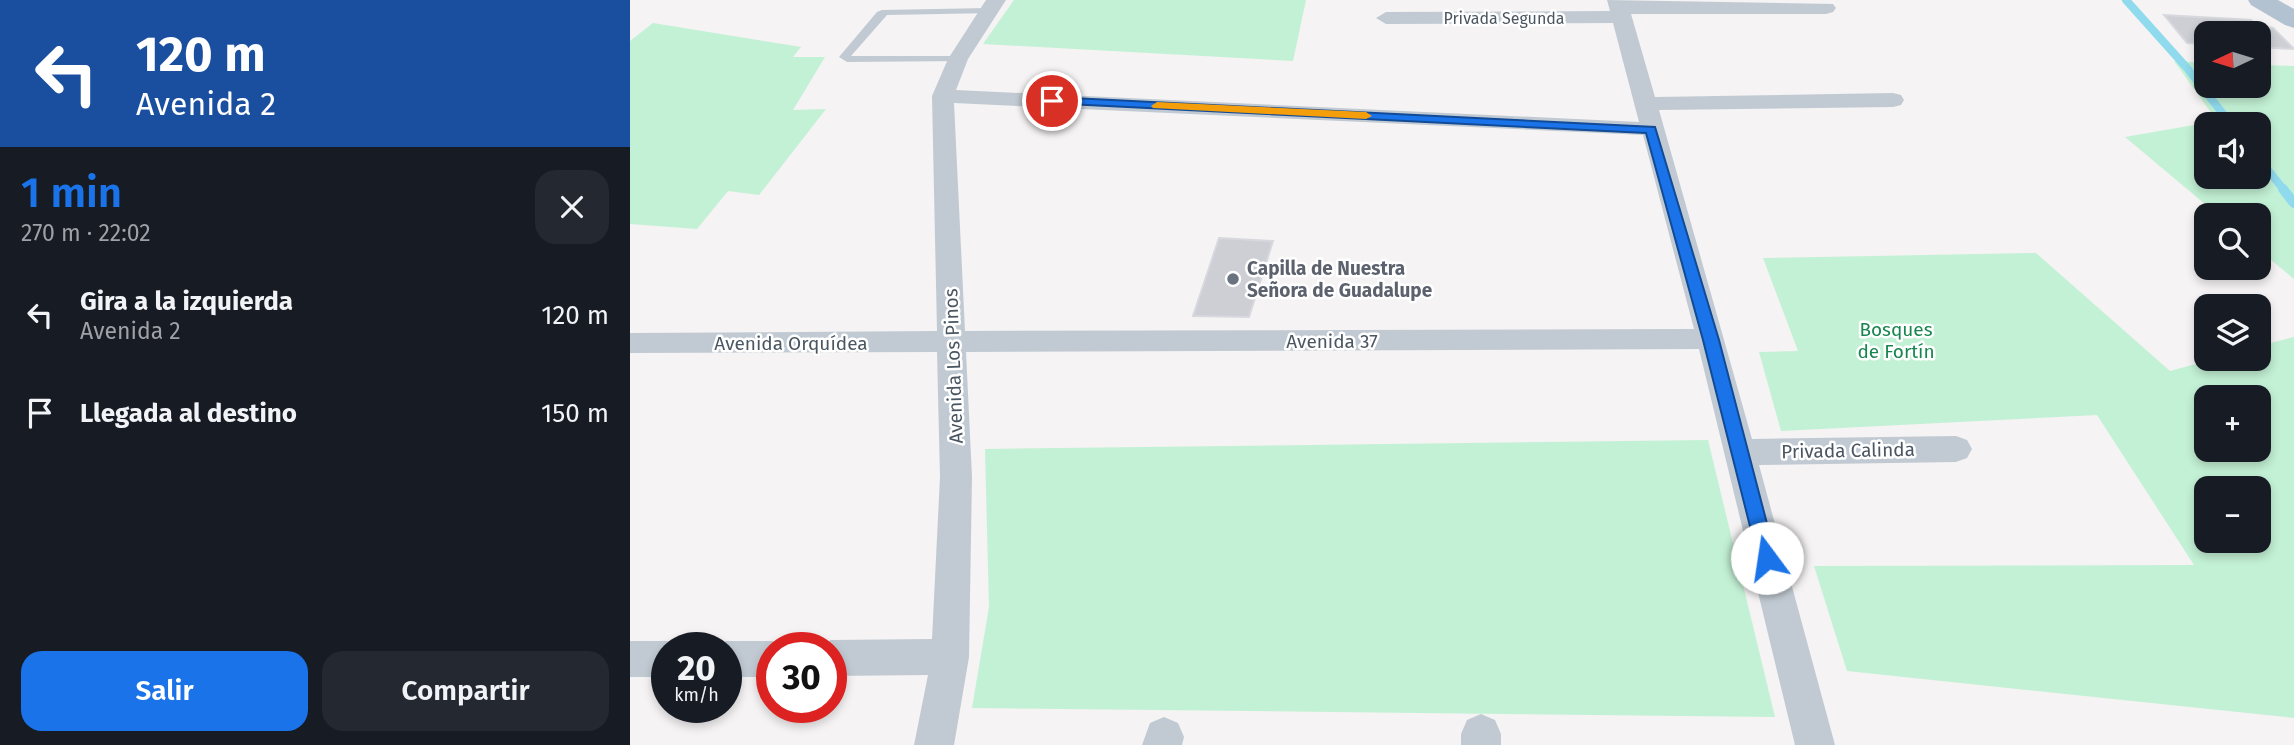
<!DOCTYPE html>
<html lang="es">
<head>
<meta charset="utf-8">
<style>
	:root { --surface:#171b24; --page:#242831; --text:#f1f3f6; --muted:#9ea1a6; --accent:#1a73e8 }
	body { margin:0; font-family:"Fira Sans",sans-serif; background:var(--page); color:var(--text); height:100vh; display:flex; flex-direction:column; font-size:26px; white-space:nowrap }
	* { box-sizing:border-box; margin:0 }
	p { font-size:23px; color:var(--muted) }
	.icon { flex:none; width:38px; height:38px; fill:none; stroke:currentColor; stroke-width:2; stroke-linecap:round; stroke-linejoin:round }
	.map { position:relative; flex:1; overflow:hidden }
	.panel { display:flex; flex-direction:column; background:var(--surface); width:630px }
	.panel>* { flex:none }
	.guide { background:#1a4fa0; color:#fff; overflow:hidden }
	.needle { width:46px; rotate:266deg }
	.controls { position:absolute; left:1564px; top:21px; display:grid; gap:14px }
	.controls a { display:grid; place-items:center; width:77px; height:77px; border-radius:14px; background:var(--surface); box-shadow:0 4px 10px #0003; font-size:35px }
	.speed { position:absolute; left:21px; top:632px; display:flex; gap:14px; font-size:35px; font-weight:700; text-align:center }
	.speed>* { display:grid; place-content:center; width:91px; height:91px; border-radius:50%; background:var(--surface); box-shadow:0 4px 10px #0003; line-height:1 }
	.speed small { font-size:18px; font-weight:400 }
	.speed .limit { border:10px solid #d22; background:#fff; color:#111 }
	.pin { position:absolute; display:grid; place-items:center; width:60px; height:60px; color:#fff; margin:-30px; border:4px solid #fff; border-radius:50%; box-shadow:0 2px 7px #0007 }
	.me { position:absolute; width:77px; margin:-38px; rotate:346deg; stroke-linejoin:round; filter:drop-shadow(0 0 5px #0008) }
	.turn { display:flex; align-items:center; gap:24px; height:147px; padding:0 21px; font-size:32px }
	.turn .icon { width:91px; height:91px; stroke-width:2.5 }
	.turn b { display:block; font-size:49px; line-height:60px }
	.round { display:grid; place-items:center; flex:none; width:74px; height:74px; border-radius:21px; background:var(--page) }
	.summary { display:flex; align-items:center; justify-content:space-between; height:119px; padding:0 21px }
	h1 { font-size:42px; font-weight:600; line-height:52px; color:var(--accent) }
	.action { display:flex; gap:14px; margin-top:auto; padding:14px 21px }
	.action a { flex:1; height:80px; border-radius:21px; background:var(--accent); color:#fff; font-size:28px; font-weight:600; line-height:80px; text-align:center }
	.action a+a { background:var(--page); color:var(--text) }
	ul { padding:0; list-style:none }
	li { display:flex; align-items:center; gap:21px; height:98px; padding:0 21px }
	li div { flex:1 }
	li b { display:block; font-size:26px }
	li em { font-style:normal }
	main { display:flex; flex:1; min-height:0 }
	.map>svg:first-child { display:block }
	.green { fill:#c3f1d5; fill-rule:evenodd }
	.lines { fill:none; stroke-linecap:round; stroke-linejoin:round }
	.stream-far1 { stroke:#90daee; stroke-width:8 }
	.stream { stroke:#90daee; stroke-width:10 }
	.building { fill:#cdcfd5; stroke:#d7d9de; stroke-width:2 }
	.lane { fill:#c1cad2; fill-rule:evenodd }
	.street { fill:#c1cad2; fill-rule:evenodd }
	.primary { fill:#b3c2d1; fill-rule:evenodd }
	.route { fill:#1a73e8; stroke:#114b97; stroke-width:2 }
	.slow { fill:#f59e0b }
	.worship-dot { fill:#6b7280; stroke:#fff; stroke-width:2.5 }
	.labels { text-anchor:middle; stroke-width:5; stroke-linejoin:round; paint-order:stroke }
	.far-street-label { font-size:16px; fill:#4a5661; stroke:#fff }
	.worship-label { font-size:19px; font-weight:bold; fill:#5b616d; stroke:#fff; text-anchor:start }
	.park-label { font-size:19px; fill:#17864f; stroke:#fff }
	.street-label { font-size:19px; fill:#4a5661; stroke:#fff }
</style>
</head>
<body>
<main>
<section class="panel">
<div class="guide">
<div class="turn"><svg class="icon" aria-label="left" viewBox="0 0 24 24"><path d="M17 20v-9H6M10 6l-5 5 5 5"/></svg><div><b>120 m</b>Avenida 2</div></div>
</div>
<div class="summary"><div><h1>1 min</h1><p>270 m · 22:02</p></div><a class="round"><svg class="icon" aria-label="close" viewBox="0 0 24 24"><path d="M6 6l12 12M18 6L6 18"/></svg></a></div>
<ul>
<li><svg class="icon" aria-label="left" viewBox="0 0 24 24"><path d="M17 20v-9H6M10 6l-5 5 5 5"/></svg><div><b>Gira a la izquierda</b><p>Avenida 2</p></div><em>120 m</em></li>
<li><svg class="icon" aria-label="arrive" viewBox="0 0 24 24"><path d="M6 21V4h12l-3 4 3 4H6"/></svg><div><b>Llegada al destino</b></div><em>150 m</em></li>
</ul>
<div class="action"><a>Salir</a><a>Compartir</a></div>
</section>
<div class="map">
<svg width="1664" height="745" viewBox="0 0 1664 745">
	<rect width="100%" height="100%" fill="#f5f3f3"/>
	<path class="green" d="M 384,0 L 676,0 L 663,61 L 353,44 Z
		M 23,23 L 171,47 L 163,57 L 195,57 L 163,110 L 196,109 L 129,195 L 98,191 L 67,229 L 0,224 L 0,41 Z
		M 1544,61 L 1577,63 L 1577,86 L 1629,86 L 1629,65 L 1664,66 L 1664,279 L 1629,250 L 1629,215 L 1588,215 L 1495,137 L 1587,121 ZM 1577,124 L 1629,124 L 1629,177 L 1577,177 Z
		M 1406,253 L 1540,371 L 1584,359 L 1629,359 L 1629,346 L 1664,337 L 1664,718 L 1217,671 L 1184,566 L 1564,565 L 1467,415 L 1151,431 L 1129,352 L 1168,351 L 1133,258 ZM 1629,397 L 1629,450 L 1577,450 L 1577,397 ZM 1629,488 L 1629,541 L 1577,541 L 1577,488 Z
		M 1078,440 L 1145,717 L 342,708 L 359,607 L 355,449 Z"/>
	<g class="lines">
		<path class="stream-far1" d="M 1496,0 L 1557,68 L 1601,124
			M 1629,159 L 1654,190"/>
		<path class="stream" d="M 1653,189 L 1664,203"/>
	</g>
	<path class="building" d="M 1534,15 L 1621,20 L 1626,26 L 1643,28 L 1664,49 L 1629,47 L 1629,33 L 1577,33 L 1577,44 L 1557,43 Z
		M 589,238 L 643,241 L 619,317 L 563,316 Z"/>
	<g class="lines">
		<path class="lane" d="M 359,8 L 364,11 L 363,13 L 257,15 L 221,56 L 328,56 L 332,57 L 332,61 L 217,62 L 209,57 L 247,12 L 252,10 Z"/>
		<path class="street" d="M 356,0 L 376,0 L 338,59 L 326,90 L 1009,122 L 983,23 L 756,24 L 746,18 L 756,12 L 980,11 L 977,0 L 1203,4 L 1206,8 L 1203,12 L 1196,14 L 1001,14 L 1025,97 L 1263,93 L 1271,95 L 1274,100 L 1271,105 L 1263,107 L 1029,110 L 1122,439 L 1326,436 L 1337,440 L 1342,449 L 1337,458 L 1326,462 L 1129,465 L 1205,745 L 1165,745 L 1069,349 L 336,352 L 342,477 L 339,657 L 324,745 L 284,745 L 298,675 L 201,676 L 201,648 L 187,648 L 201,640 L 302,639 L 310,477 L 307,352 L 0,353 L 0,333 L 307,331 L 302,96 L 318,59 ZM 324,103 L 1013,135 L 1064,329 L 335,331 Z
			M 0,641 L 37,641 L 50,646 L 37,648 L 37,677 L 0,677 Z
			M 96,641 L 142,641 L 156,648 L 142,648 L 142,677 L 96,677 L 96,648 L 82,648 Z
			M 851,714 L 865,720 L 871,734 L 871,745 L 831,745 L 831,734 L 837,720 Z
			M 534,717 L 548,723 L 554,737 L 552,745 L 512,745 L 520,723 Z"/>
		<path class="primary" d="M 1618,0 L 1648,0 L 1664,9 L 1664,28 L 1655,25 L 1621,5 Z"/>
	</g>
	<path class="route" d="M 422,97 L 1025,127 L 1089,340 L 1146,558 L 1144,564 L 1137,567 L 1130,564 L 1128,558 L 1073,340 L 1016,133 L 418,103 L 418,98 Z"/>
	<path class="slow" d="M 527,102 L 736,112 L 742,116 L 736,119 L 523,108 L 521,106 Z"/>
	<circle class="worship-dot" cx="603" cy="279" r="7"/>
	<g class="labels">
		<g class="far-street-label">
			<text x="874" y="24">Privada Segunda</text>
		</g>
		<g class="worship-label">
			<text x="617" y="275">Capilla de Nuestra<tspan x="617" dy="22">Señora de Guadalupe</tspan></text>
		</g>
		<g class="park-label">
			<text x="1266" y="336">Bosques<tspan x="1266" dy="22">de Fortín</tspan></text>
		</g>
		<g class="street-label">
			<text x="702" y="348">Avenida 37</text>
			<text x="161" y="350">Avenida Orquídea</text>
			<text transform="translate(323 366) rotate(-92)" y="7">Avenida Los Pinos</text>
			<text transform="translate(1218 450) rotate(-1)" y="7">Privada Calinda</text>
		</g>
	</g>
</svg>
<div class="controls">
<a><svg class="needle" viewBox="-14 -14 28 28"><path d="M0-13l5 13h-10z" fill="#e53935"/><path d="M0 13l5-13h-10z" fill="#9ea1a6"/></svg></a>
<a><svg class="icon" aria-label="sound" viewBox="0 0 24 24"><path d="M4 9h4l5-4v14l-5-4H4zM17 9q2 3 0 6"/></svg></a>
<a><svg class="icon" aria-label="search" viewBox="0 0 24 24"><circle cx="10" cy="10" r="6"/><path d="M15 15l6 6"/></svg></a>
<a><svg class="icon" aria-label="layers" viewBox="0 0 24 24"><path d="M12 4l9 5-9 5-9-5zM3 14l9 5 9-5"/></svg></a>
<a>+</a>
<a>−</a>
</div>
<div class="speed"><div>20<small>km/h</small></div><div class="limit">30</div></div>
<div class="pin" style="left:422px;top:101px;background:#d93025"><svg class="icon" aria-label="arrive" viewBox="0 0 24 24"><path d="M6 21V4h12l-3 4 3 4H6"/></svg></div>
<svg class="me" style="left:1137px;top:558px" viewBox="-20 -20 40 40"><circle r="19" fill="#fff"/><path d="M0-13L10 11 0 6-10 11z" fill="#1a73e8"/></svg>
</div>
</main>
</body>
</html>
